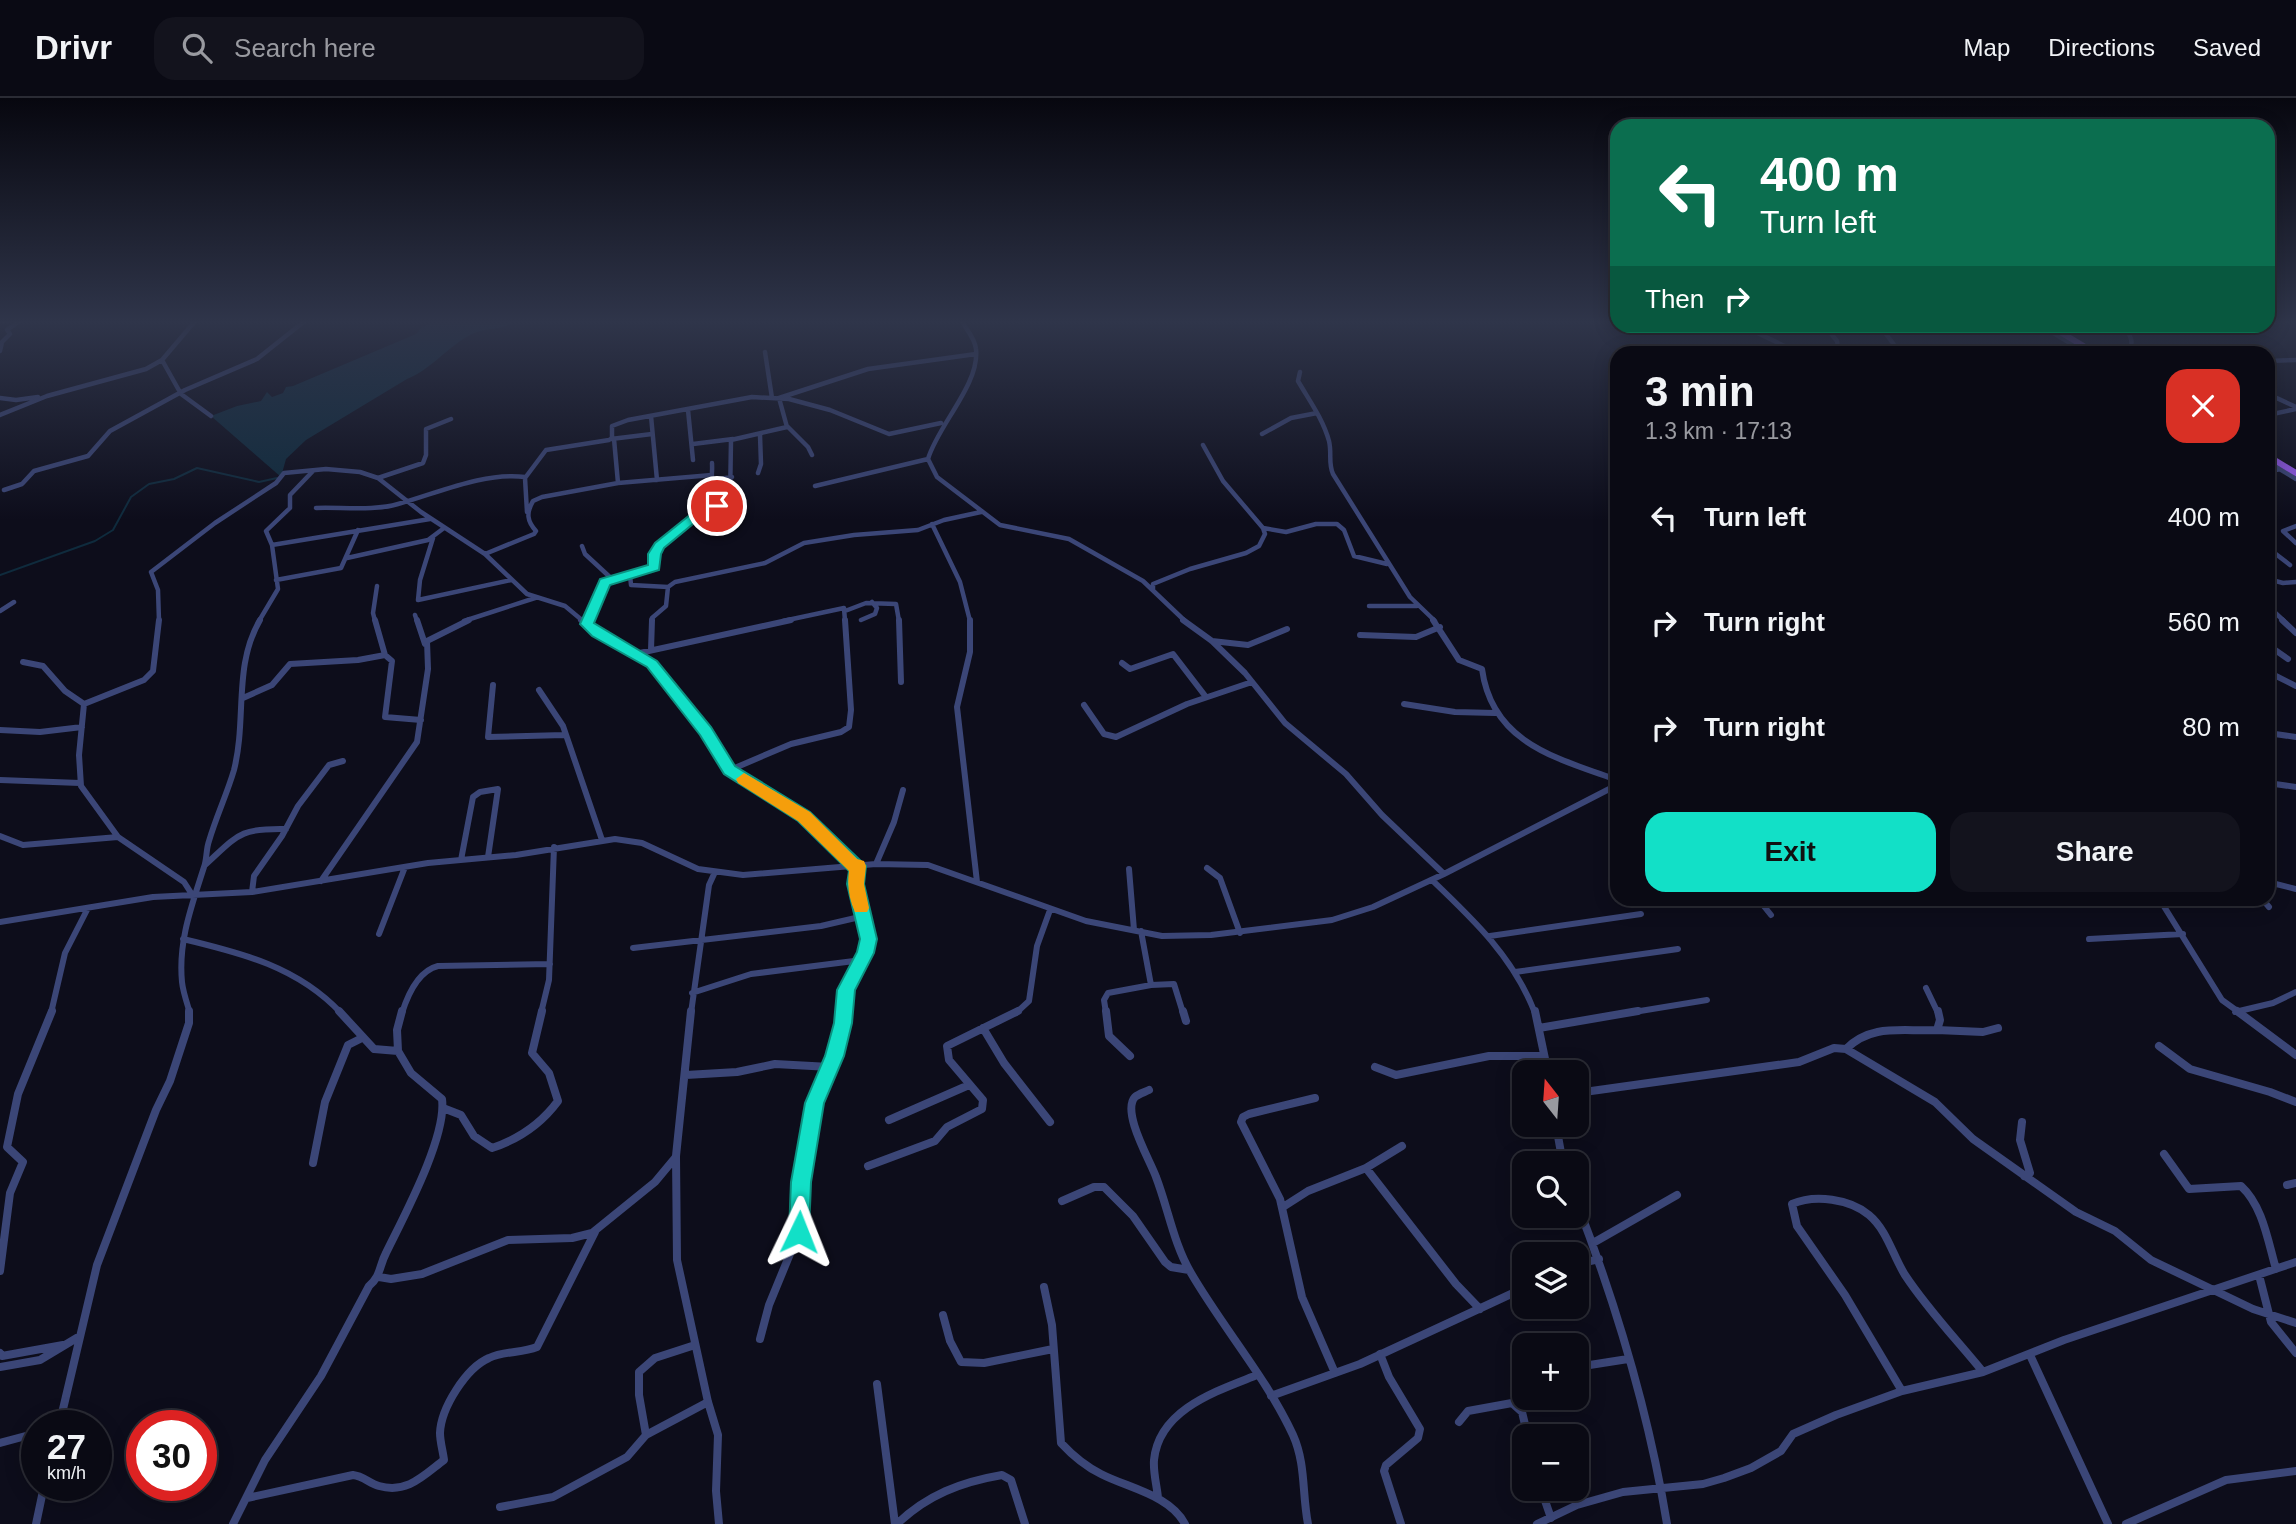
<!DOCTYPE html>
<html lang="en">
<head>
<meta charset="utf-8">
<style>
	:root { --surface:#0a0a14; --page:#13131d; --text:#f1f3f6; --muted:#999aa0; --line:#2a2b34; --accent:#12e0c7 }
	body { margin:0; font-family:Helvetica,sans-serif; background:var(--page); color:var(--text); height:100vh; display:flex; flex-direction:column; font-size:26px; white-space:nowrap }
	* { box-sizing:border-box; margin:0 }
	p { font-size:23px; color:var(--muted) }
	.icon { flex:none; width:38px; height:38px; fill:none; stroke:currentColor; stroke-width:2; stroke-linecap:round; stroke-linejoin:round }
	.map { position:relative; flex:1; overflow:hidden }
	.details { position:absolute; left:1610px; top:248px; width:665px; height:560px; display:flex; flex-direction:column; background:var(--surface); border-radius:21px; box-shadow:0 4px 18px #0003,0 0 0 2px var(--line) }
	.details>* { flex:none }
	.guide { position:absolute; left:1610px; top:21px; width:665px; height:214px; border-radius:21px; box-shadow:0 4px 18px #0003,0 0 0 2px var(--line); background:#0b6e4f; color:#fff; overflow:hidden }
	.needle { width:46px; rotate:343deg }
	.tools { position:absolute; left:1512px; top:962px; display:grid; gap:14px }
	.tools a { display:grid; place-items:center; width:77px; height:77px; border-radius:14px; background:var(--surface); box-shadow:0 4px 18px #0003,0 0 0 2px var(--line); font-size:35px }
	.speed { position:absolute; left:21px; top:1312px; display:flex; gap:14px; font-size:35px; font-weight:700; text-align:center }
	.speed>* { display:grid; place-content:center; width:91px; height:91px; border-radius:50%; background:var(--surface); box-shadow:0 4px 18px #0003,0 0 0 2px var(--line); line-height:1 }
	.speed small { font-size:18px; font-weight:400 }
	.speed .limit { border:10px solid #d22; background:#fff; color:#111 }
	.pin { position:absolute; display:grid; place-items:center; width:60px; height:60px; color:#fff; margin:-30px; border:4px solid #fff; border-radius:50%; box-shadow:0 2px 7px #0007 }
	.me { position:absolute; width:77px; margin:-38px; rotate:2deg; stroke-linejoin:round; filter:drop-shadow(0 0 5px #0008) }
	.turn { display:flex; align-items:center; gap:24px; height:147px; padding:0 35px; font-size:32px }
	.turn .icon { width:91px; height:91px; stroke-width:2.5 }
	.turn b { display:block; font-size:49px; line-height:60px }
	.then { display:flex; align-items:center; height:66px; padding:0 35px; background:#0003; gap:14px; font-size:26px }
	.round { display:grid; place-items:center; flex:none; width:74px; height:74px; border-radius:21px; background:var(--page) }
	.headline { display:flex; align-items:center; justify-content:space-between; height:119px; padding:0 35px }
	h1 { font-size:42px; font-weight:800; line-height:52px }
	.primary-button { display:flex; gap:14px; margin-top:auto; padding:14px 35px }
	.primary-button a { flex:1; height:80px; border-radius:21px; background:var(--accent); color:#111; font-size:28px; font-weight:800; line-height:80px; text-align:center }
	.primary-button a+a { background:var(--page); color:var(--text) }
	ul { padding:0; list-style:none }
	li { display:flex; align-items:center; gap:21px; height:105px; padding:0 35px }
	li div { flex:1 }
	li b { display:block; font-size:26px }
	li em { font-style:normal }
	header { display:flex; align-items:center; gap:42px; box-sizing:border-box; height:98px; padding:0 35px; background:var(--surface); border-bottom:2px solid var(--line) }
	header strong { font-size:33px }
	nav { display:flex; gap:38px; margin-inline-start:auto; font-size:24px }
	.search { width:490px; height:63px; background:var(--page); display:flex; align-items:center; gap:18px; box-sizing:border-box; padding:0 24px; border-radius:21px; color:var(--muted); font-size:26px }
	.map>svg:first-child { display:block }
	.water { fill:#0f2b3d }
	.lines { fill:none; stroke-linecap:round; stroke-linejoin:round }
	.stream { stroke:#0f2b3d; stroke-width:2 }
	.minor-far2 { stroke:#3b4677; stroke-width:4.5 }
	.minor-far1 { stroke:#3b4677; stroke-width:6 }
	.minor { stroke:#3b4677; stroke-width:8 }
	.major { stroke:#985bf2; stroke-width:6 }
	.route { fill:#12e0c7; stroke:#0c9281; stroke-width:2 }
	.slow { fill:#f59e0b }
</style>
</head>
<body>
<header>
<strong>Drivr</strong>
<div class="search"><svg class="icon" aria-label="search" viewBox="0 0 24 24"><circle cx="10" cy="10" r="6"/><path d="M15 15l6 6"/></svg>Search here</div>
<nav><a>Map</a><a>Directions</a><a>Saved</a></nav>
</header>
<div class="map">
<svg width="2296" height="1426" viewBox="0 0 2296 1426">
	<rect width="100%" height="100%" fill="#0d0d1b"/>
	<path class="water" d="M 437,222 L 515,223 C 503,233 486,229 472,236 C 448,248 432,271 407,281 L 306,342 L 286,361 L 281,379 L 211,318 L 237,308 L 261,303 L 267,294 L 272,299 L 283,295 L 286,289 L 293,288 L 416,236 L 422,229 Z"/>
	<g class="lines">
		<path class="stream" d="M 0,477 L 95,443 L 113,432 L 131,399 L 149,386 L 174,381 L 197,370 L 259,384 L 277,380"/>
		<path class="minor-far2" d="M 961,222 C 966,231 975,240 976,251 C 980,286 938,327 928,361 L 937,379 L 1000,427 L 1069,441 L 1143,483 L 1185,523
			M 0,223 L 12,222
			M 1743,228 L 1801,256
			M 1825,228 L 1837,243 L 1839,256
			M 1880,228 L 1901,256
			M 2042,228 L 2088,256
			M 2125,228 C 2131,240 2136,246 2125,256
			M 0,253 L 2,244 L 10,236 L 7,232 L 21,222
			M 765,254 L 772,300
			M 1901,255 L 1943,253 L 1956,256
			M 162,262 L 181,296 L 211,318
			M 2268,263 L 2296,262
			M 1300,274 L 1298,283 C 1309,302 1323,321 1329,343 C 1332,355 1328,365 1333,376 L 1410,499 L 1435,523
			M 2268,296 L 2296,309
			M 0,300 L 16,302 L 38,299
			M 688,312 L 693,362
			M 0,317 L 47,298 L 146,271 L 162,262 L 196,222
			M 2268,317 L 2296,311
			M 651,318 L 657,382
			M 787,328 L 808,349 L 812,357
			M 1262,336 L 1291,320 L 1317,315
			M 611,341 L 652,336
			M 614,341 L 618,385
			M 693,346 L 733,341
			M 2268,364 L 2296,381
			M 2268,374 L 2280,371
			M 758,375 L 761,366 L 760,337
			M 378,380 L 423,365 L 426,357 L 426,331 L 451,321
			M 712,382 L 732,379
			M 815,388 L 928,361
			M 4,392 L 22,386 L 34,373 L 88,358 L 110,333 L 185,292 L 257,261 L 306,222
			M 706,408 L 727,406 L 730,402 L 731,342 L 787,329 L 779,300 L 868,271 L 976,256
			M 316,410 C 340,409 376,413 398,406 C 438,395 483,374 525,379
			M 527,414 L 525,380 L 546,352 L 609,342 L 612,340 L 612,328 L 628,322 L 752,299 L 789,301 L 830,312 L 889,336 L 941,325
			M 932,426 L 960,484 L 970,523
			M 2296,428 L 2283,433 L 2296,445
			M 1263,430 L 1286,434 L 1316,426 L 1337,426 L 1344,432 L 1354,458 L 1387,466
			M 433,440 L 420,482 L 418,502 L 511,482
			M 272,447 L 430,421
			M 582,448 L 585,456 L 612,481
			M 2268,450 L 2290,467
			M 485,456 L 534,436 L 536,433 C 527,423 526,415 533,403 L 542,399 L 618,385 L 712,377
			M 347,460 L 428,442 L 444,430
			M 630,477 L 631,487 L 668,489
			M 2268,481 L 2283,485 L 2296,484
			M 276,482 L 341,470 L 358,432
			M 1153,491 L 1153,486 L 1190,471 L 1246,455 L 1259,448 L 1265,436 L 1263,430 L 1223,383 L 1203,347
			M 1369,508 L 1417,508
			M 2268,508 L 2284,523
			M 0,513 L 14,504
			M 845,513 L 866,505 L 896,506 L 899,523
			M 415,517 L 417,523
			M 861,522 L 875,516 L 877,510 L 872,504
			M 159,523 L 158,492 L 151,474 L 215,425 L 276,385 L 284,375 L 326,371 L 360,374 L 378,380 L 421,414 L 485,456 L 527,496 L 565,508 L 583,523
			M 259,523 L 278,491 L 272,447 L 266,433 L 290,410 L 290,397 L 313,373
			M 375,523 L 373,515 L 377,488
			M 464,523 L 535,500
			M 588,523 L 605,484 L 655,469 L 654,456 L 657,450 C 693,421 714,416 712,365
			M 652,523 L 652,520 L 666,508 L 668,489 L 675,484 L 765,465 L 804,445 L 854,437 L 918,432 L 944,422 L 981,414
			M 783,523 L 844,510 L 845,523"/>
		<path class="minor-far1" d="M 159,522 L 153,573 L 144,582 L 84,606 L 79,657 L 81,688 L 118,739 L 184,784 L 193,798
			M 375,522 L 385,557
			M 417,522 L 425,546
			M 581,522 L 597,535 L 652,566 L 705,633 L 730,672 L 804,719 L 853,768
			M 899,522 L 901,584
			M 970,522 L 970,554 L 957,609 L 977,784
			M 1183,522 L 1212,543 L 1245,575 L 1285,625 L 1346,676 L 1382,717 L 1444,776
			M 1433,522 L 1459,562 L 1482,571 C 1492,645 1556,660 1617,682
			M 2282,522 L 2296,535
			M 587,526 L 589,522
			M 1360,537 L 1416,539 L 1440,529
			M 1212,543 L 1248,547 L 1287,531
			M 2268,547 L 2288,561
			M 651,552 L 652,522
			M 635,556 L 791,522
			M 23,564 L 43,568 L 65,593 L 84,606
			M 1122,565 L 1130,571 L 1173,556 L 1206,599
			M 2268,574 L 2296,588
			M 493,587 L 488,639 L 564,637
			M 539,592 L 563,628 L 602,742
			M 243,600 L 272,587 L 290,566 L 358,562 L 385,557 L 392,563 L 385,619 L 421,622
			M 1404,606 L 1455,614 L 1495,615
			M 1084,607 L 1104,636 L 1116,639 L 1187,606 L 1252,584
			M 0,632 L 40,634 L 82,629
			M 2268,635 L 2296,639
			M 730,672 L 791,646 L 841,634 L 849,629 L 851,612 L 845,522
			M 0,682 L 80,685
			M 2268,685 L 2296,689
			M 0,738 L 23,747 L 118,739
			M 461,762 L 473,699 L 480,694 L 498,691 L 488,759
			M 876,766 L 894,724 L 903,692
			M 205,767 C 238,737 239,730 286,731
			M 1207,770 L 1220,780 L 1240,835
			M 1129,771 L 1134,832
			M 1432,782 C 1474,822 1514,860 1535,915
			M 321,783 L 417,644 L 428,571 L 427,543 L 469,522
			M 2268,784 L 2296,791
			M 252,794 L 254,778 L 282,738 L 298,708 L 329,667 L 343,663
			M 1759,802 L 1771,817
			M 2160,802 L 2222,902 L 2240,915
			M 2263,802 L 2269,809
			M 0,824 L 153,799 L 252,794 L 428,765 L 516,757 L 615,741 L 642,745 L 698,771 L 743,777 L 876,766 L 928,767 L 1086,823 L 1162,838 L 1211,837 L 1332,822 L 1373,809 L 1444,776 L 1617,687
			M 1141,833 L 1151,887
			M 379,836 L 405,769
			M 1490,838 L 1641,816
			M 183,841 C 242,855 298,869 341,915
			M 2089,841 L 2183,836
			M 633,850 L 821,828 L 864,818
			M 1515,874 L 1678,851
			M 1926,890 L 1938,915
			M 692,895 L 751,876 L 862,862
			M 2235,914 L 2273,905 L 2296,894
			M 51,915 L 65,855 L 88,810
			M 190,915 C 187,905 183,894 182,884 C 178,843 192,807 204,769 C 207,761 206,751 209,743 C 216,719 227,696 234,672 C 247,621 233,568 260,522
			M 402,915 C 408,896 418,873 438,868 L 550,866
			M 541,915 L 549,882 L 554,749
			M 691,915 L 709,787 L 715,774
			M 844,915 L 846,892 L 865,855 L 868,841 L 855,786 L 858,768
			M 1016,915 L 1029,903 L 1037,848 L 1050,812
			M 1106,915 L 1104,902 L 1108,895 L 1151,887 L 1174,886 L 1183,915
			M 1628,915 L 1707,902"/>
		<path class="minor" d="M 691,913 L 676,1058 L 677,1162 L 708,1304 L 718,1337 L 716,1393 L 719,1426
			M 1106,913 L 1109,938 L 1130,958
			M 1183,913 L 1186,923
			M 1535,913 L 1548,975
			M 2237,913 L 2296,957
			M 983,930 L 1004,965 L 1050,1024
			M 1539,930 L 1638,913
			M 1937,932 L 1983,934 L 1998,930
			M 2159,948 L 2190,971 L 2270,994 L 2296,1004
			M 1846,951 C 1872,925 1903,934 1937,932 L 1940,922 L 1938,913
			M 398,953 L 397,932 L 402,913
			M 1375,969 L 1396,977 L 1489,958 L 1544,958
			M 686,977 L 737,974 L 775,966 L 830,969
			M 1149,992 C 1145,994 1138,996 1135,999 C 1121,1014 1151,1064 1156,1079 C 1168,1110 1174,1147 1191,1175 C 1223,1230 1266,1279 1293,1337 C 1306,1366 1302,1396 1308,1426
			M 1577,995 L 1799,964 L 1834,950 L 1846,951 L 1935,1004 L 1973,1041 L 2076,1114 L 2115,1133 L 2151,1162 L 2253,1211 L 2296,1225
			M 1315,1000 L 1249,1016 L 1243,1019 L 1241,1024 L 1280,1101 L 1302,1199 L 1335,1275
			M 443,1010 L 461,1017 L 474,1038 L 492,1050 C 519,1041 541,1026 558,1003 L 549,975 L 532,955 L 542,913
			M 889,1022 L 969,987
			M 2022,1024 L 2020,1042 L 2030,1075 L 2024,1078
			M 1556,1027 L 1563,1066
			M 2164,1056 L 2189,1091 L 2241,1088 C 2263,1108 2268,1144 2276,1171
			M 313,1065 L 325,1004 L 348,947 L 362,940
			M 868,1068 L 935,1043 L 947,1029 L 982,1011 L 983,1002 L 949,962 L 947,948 L 1018,913
			M 1366,1070 L 1456,1186 L 1480,1211
			M 2287,1087 L 2296,1085
			M 1062,1103 L 1094,1089 L 1104,1089 L 1133,1118 L 1165,1164 L 1171,1169 L 1189,1172
			M 1577,1105 C 1617,1209 1649,1316 1667,1426
			M 1283,1109 L 1308,1093 L 1366,1070 L 1402,1048
			M 1593,1145 L 1677,1097
			M 1577,1166 L 1599,1161
			M 0,1173 L 10,1095 L 23,1064 L 7,1049 L 18,996 L 52,913
			M 2259,1177 L 2271,1224 L 2296,1255
			M 379,1179 L 391,1181 L 422,1176 L 508,1142 L 572,1140 L 592,1135 L 655,1084 L 675,1060
			M 1044,1189 L 1052,1227 L 1061,1345 C 1073,1358 1085,1368 1101,1376 C 1128,1390 1170,1397 1185,1426
			M 943,1217 L 950,1243 L 961,1264 L 984,1265 L 1053,1251
			M 760,1241 L 769,1207 L 799,1134 L 801,1084 L 814,1005 L 834,958 L 844,913
			M 0,1255 L 2,1258 L 63,1247
			M 1380,1256 L 1389,1279 L 1420,1331 L 1418,1340 L 1386,1367 L 1384,1373 L 1401,1426
			M 2030,1257 L 2108,1426
			M 0,1269 L 40,1262 L 80,1238
			M 1577,1269 L 1628,1261
			M 1521,1281 L 1524,1281
			M 877,1286 L 895,1426
			M 1902,1293 L 1845,1197 L 1797,1128 L 1792,1106 C 1815,1096 1850,1101 1869,1117 C 1887,1132 1893,1158 1905,1177 C 1928,1212 1957,1242 1983,1274
			M 1271,1298 L 1360,1266 L 1524,1190
			M 1459,1324 L 1468,1313 L 1512,1305 L 1522,1314 L 1528,1339
			M 59,1328 L 97,1167 L 156,1012 L 170,983 L 189,925 L 189,913
			M 646,1337 L 639,1297 L 639,1274 L 655,1260 L 695,1247
			M 0,1345 L 37,1335
			M 1541,1391 L 1551,1420
			M 247,1400 L 353,1377 C 363,1378 369,1385 379,1388 C 407,1396 423,1378 444,1362 C 443,1353 440,1344 440,1335 C 441,1310 466,1270 489,1260 C 504,1253 522,1255 537,1249 L 595,1134
			M 1158,1400 C 1157,1388 1153,1375 1154,1362 C 1159,1311 1217,1293 1257,1277
			M 500,1409 L 553,1399 L 627,1359 L 646,1337 L 708,1304
			M 36,1426 L 44,1388
			M 233,1426 L 265,1362 L 321,1278 L 369,1188 C 381,1178 379,1168 386,1155 C 403,1120 447,1039 442,1001 L 411,975 L 398,953 L 374,951 L 339,913
			M 897,1426 C 927,1397 961,1384 1002,1377 L 1011,1382 L 1025,1426
			M 1537,1426 L 1577,1407 L 1623,1394 L 1703,1386 L 1724,1380 L 1751,1370 L 1781,1353 L 1793,1336 L 1836,1317 L 1902,1293 L 1983,1274 L 2064,1242 L 2296,1164
			M 2126,1426 L 2226,1382 L 2296,1373"/>
		<path class="major" d="M 2050,228 L 2097,256
			M 2268,358 L 2296,375"/>
	</g>
	<linearGradient id="sky" x2="0" y2="1"><stop stop-color="#07070f"/><stop offset="0.53" stop-color="#2f354a"/><stop offset="1" stop-color="#2f354a" stop-opacity="0"/></linearGradient>
	<rect width="2296" height="422" fill="url(#sky)"/>
	<path class="route" d="M 706,404 L 717,404 L 723,408 L 710,412 L 664,450 L 661,456 L 659,472 L 610,487 L 594,525 L 657,563 L 711,629 L 735,668 L 810,714 L 866,768 L 864,786 L 877,841 L 874,855 L 855,892 L 852,925 L 844,958 L 824,1005 L 811,1084 L 809,1134 L 806,1141 L 799,1144 L 792,1141 L 789,1134 L 791,1084 L 805,1005 L 825,958 L 834,925 L 837,892 L 857,854 L 860,841 L 847,786 L 849,773 L 798,723 L 724,676 L 700,637 L 647,569 L 592,538 L 580,526 L 600,481 L 648,467 L 648,456 L 655,445 Z"/>
	<path class="slow" d="M 744,675 L 810,714 L 857,761 L 864,763 L 866,768 L 864,786 L 869,810 L 867,814 L 855,814 C 849,801 847,788 849,773 L 798,723 L 738,685 L 736,681 Z"/>
</svg>
<div class="tools">
<a><svg class="needle" viewBox="-14 -14 28 28"><path d="M0-13l5 13h-10z" fill="#e53935"/><path d="M0 13l5-13h-10z" fill="#999aa0"/></svg></a>
<a><svg class="icon" aria-label="search" viewBox="0 0 24 24"><circle cx="10" cy="10" r="6"/><path d="M15 15l6 6"/></svg></a>
<a><svg class="icon" aria-label="layers" viewBox="0 0 24 24"><path d="M12 4l9 5-9 5-9-5zM3 14l9 5 9-5"/></svg></a>
<a>+</a>
<a>−</a>
</div>
<div class="speed"><div>27<small>km/h</small></div><div class="limit">30</div></div>
<div class="pin" style="left:717px;top:408px;background:#d93025"><svg class="icon" aria-label="arrive" viewBox="0 0 24 24"><path d="M6 21V4h12l-3 4 3 4H6"/></svg></div>
<svg class="me" style="left:799px;top:1134px" viewBox="-20 -20 40 40"><path d="M0-17L14 15 0 8-14 15z" fill="#12e0c7" stroke="#fff" stroke-width="4"/></svg>
<div class="guide">
<div class="turn"><svg class="icon" aria-label="left" viewBox="0 0 24 24"><path d="M17 20v-9H6M10 6l-5 5 5 5"/></svg><div><b>400 m</b>Turn left</div></div>
<div class="then">Then<svg class="icon" aria-label="right" viewBox="0 0 24 24"><path d="M7 20v-9h11M14 6l5 5-5 5"/></svg></div>
</div>
<section class="details">
<div class="headline"><div><h1>3 min</h1><p>1.3 km · 17:13</p></div><a class="round" style="background:#d93025;color:#fff"><svg class="icon" aria-label="close" viewBox="0 0 24 24"><path d="M6 6l12 12M18 6L6 18"/></svg></a></div>
<ul>
<li><svg class="icon" aria-label="left" viewBox="0 0 24 24"><path d="M17 20v-9H6M10 6l-5 5 5 5"/></svg><div><b>Turn left</b></div><em>400 m</em></li>
<li><svg class="icon" aria-label="right" viewBox="0 0 24 24"><path d="M7 20v-9h11M14 6l5 5-5 5"/></svg><div><b>Turn right</b></div><em>560 m</em></li>
<li><svg class="icon" aria-label="right" viewBox="0 0 24 24"><path d="M7 20v-9h11M14 6l5 5-5 5"/></svg><div><b>Turn right</b></div><em>80 m</em></li>
</ul>
<div class="primary-button"><a>Exit</a><a>Share</a></div>
</section>
</div>
</body>
</html>
